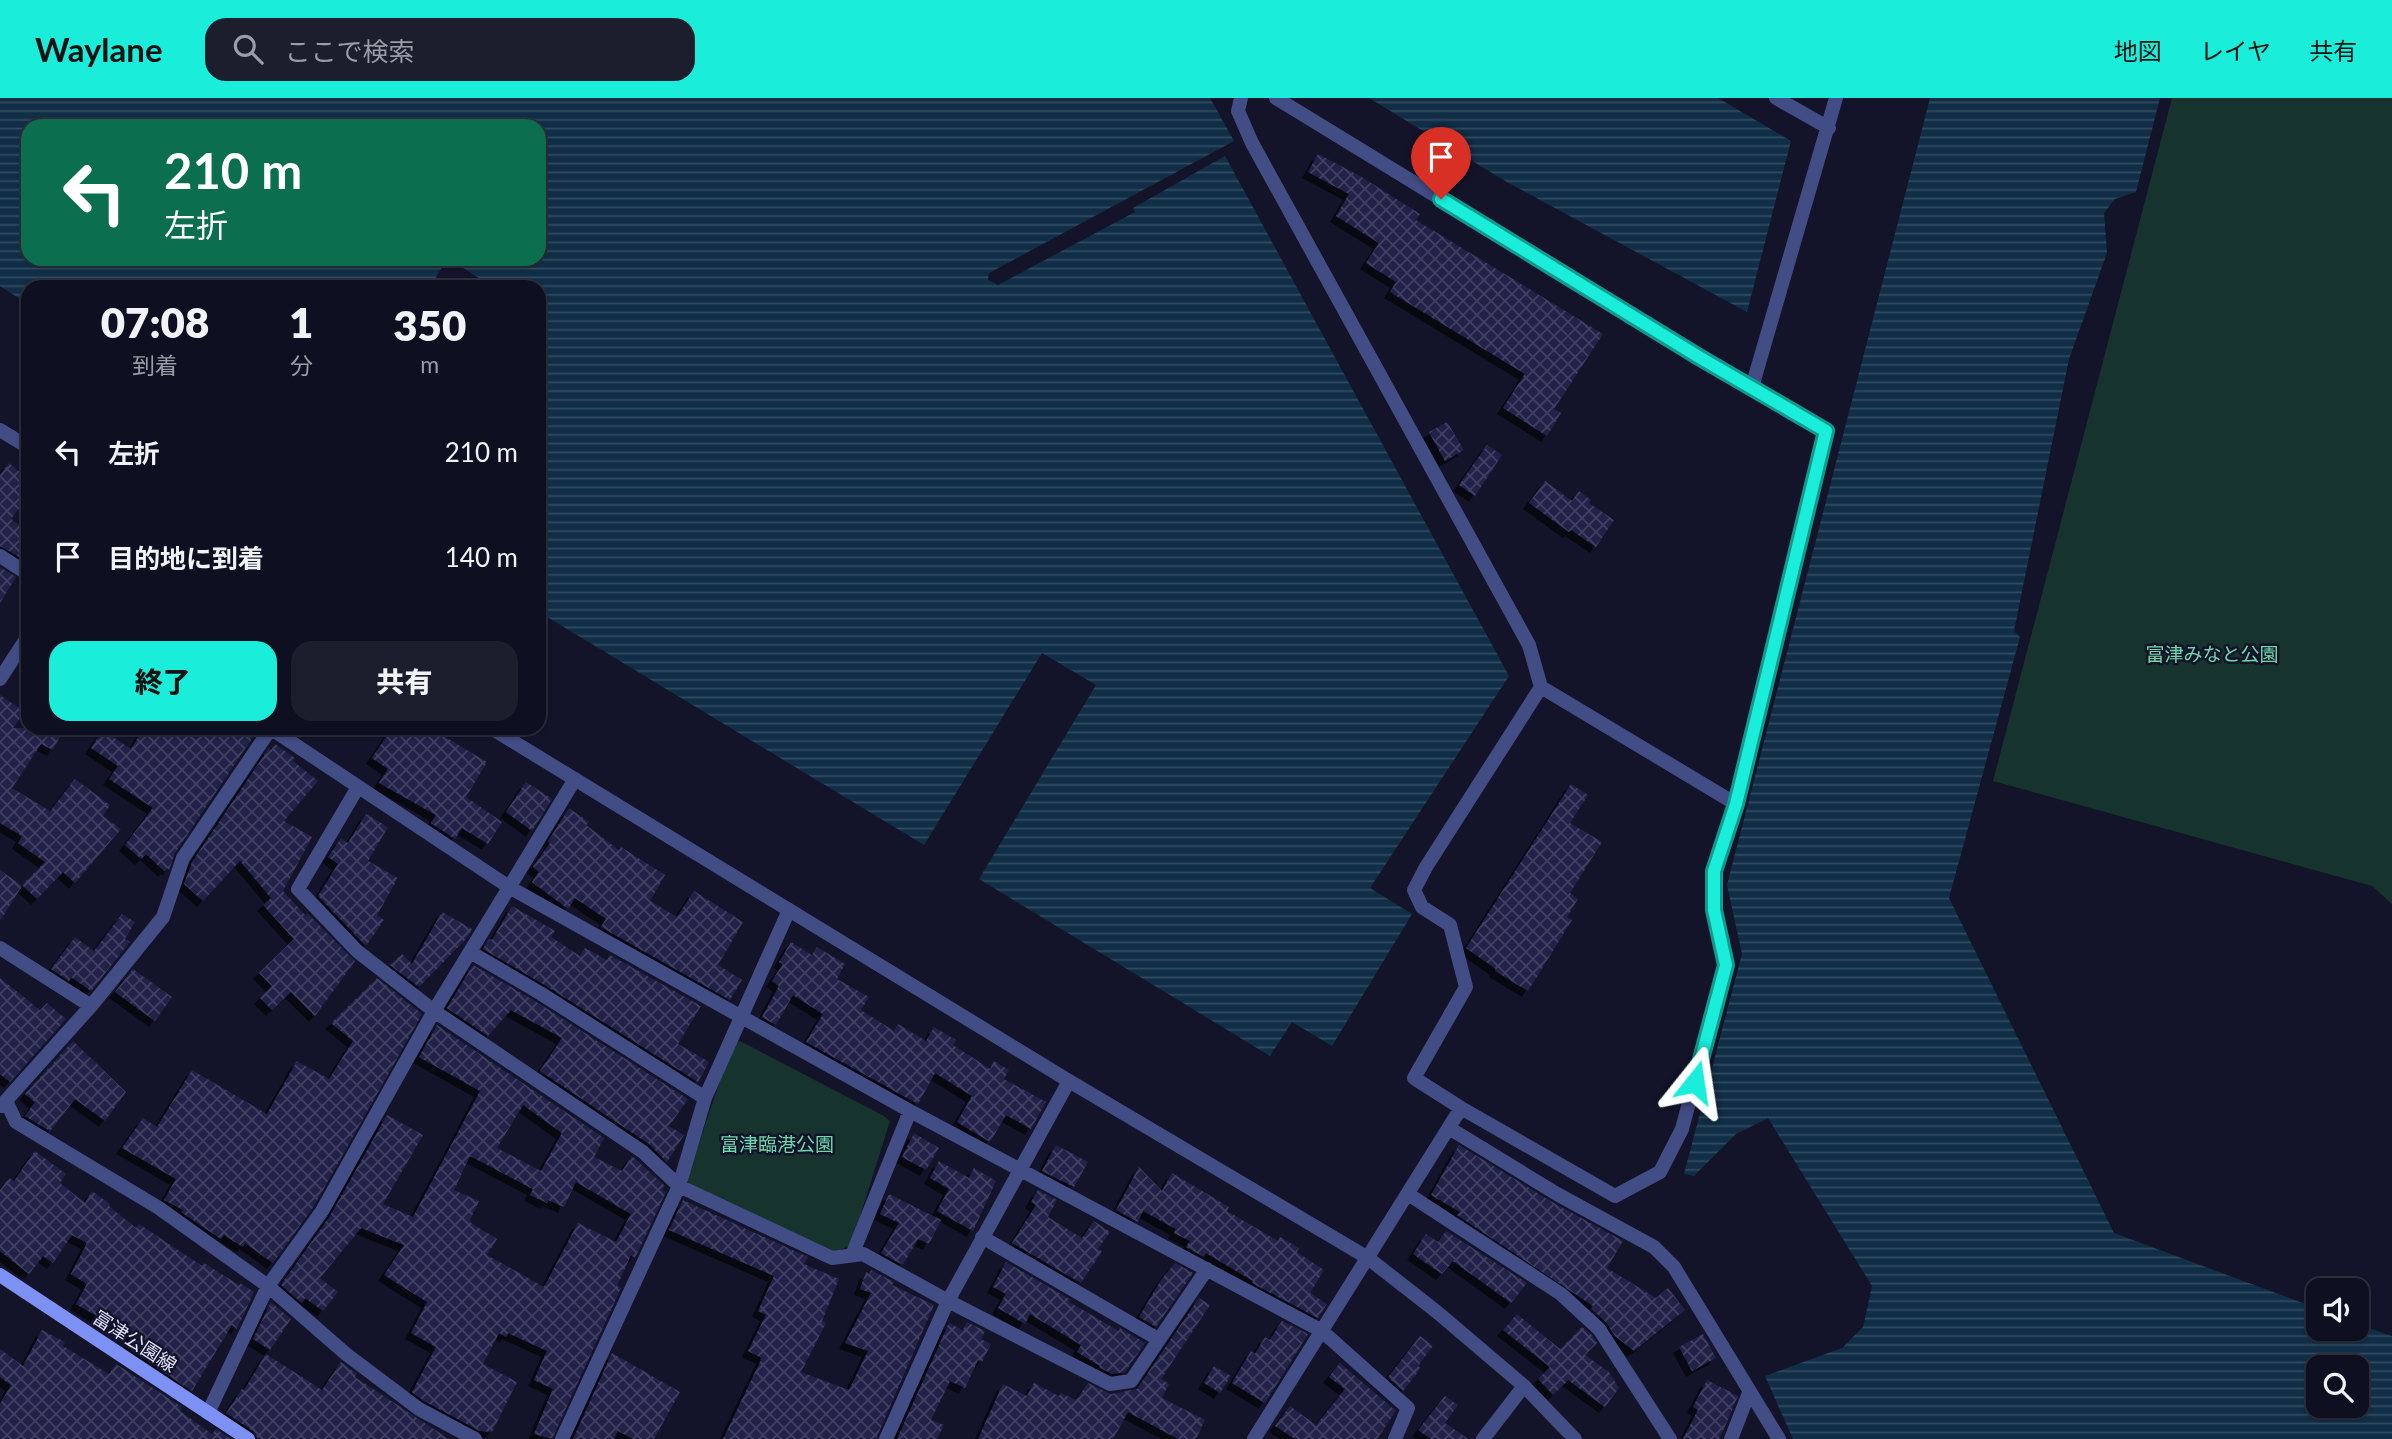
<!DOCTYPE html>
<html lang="ja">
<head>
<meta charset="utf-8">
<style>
	:root { --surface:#0e0f20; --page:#1c1d2d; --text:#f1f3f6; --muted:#9b9ca5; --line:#2e2f3e; --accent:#1aedd9 }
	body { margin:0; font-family:Lato,"Noto Sans JP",sans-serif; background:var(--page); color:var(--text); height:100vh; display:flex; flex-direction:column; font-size:26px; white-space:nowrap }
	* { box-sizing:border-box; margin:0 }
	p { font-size:23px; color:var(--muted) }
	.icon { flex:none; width:38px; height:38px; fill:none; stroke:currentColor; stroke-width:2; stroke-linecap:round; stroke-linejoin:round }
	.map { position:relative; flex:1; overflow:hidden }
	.side { position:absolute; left:21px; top:182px; width:525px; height:455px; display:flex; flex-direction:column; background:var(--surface); border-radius:21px; box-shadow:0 2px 5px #0004,0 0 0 2px var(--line) }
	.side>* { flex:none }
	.guide { position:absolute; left:21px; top:21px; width:525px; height:147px; border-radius:21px; box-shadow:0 2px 5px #0004,0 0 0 2px var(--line); background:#0b6e4f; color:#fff; overflow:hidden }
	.fabs { position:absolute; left:2306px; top:1180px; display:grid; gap:14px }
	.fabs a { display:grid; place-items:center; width:63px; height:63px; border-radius:14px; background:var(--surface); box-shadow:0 2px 5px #0004,0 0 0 2px var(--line); font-size:35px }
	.pin { position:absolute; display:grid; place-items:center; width:60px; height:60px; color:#fff; margin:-72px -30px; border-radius:50% 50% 50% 0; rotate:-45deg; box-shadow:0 0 7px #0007 }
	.pin .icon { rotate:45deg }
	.me { position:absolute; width:77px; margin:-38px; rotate:15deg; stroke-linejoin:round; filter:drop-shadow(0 0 5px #0008) }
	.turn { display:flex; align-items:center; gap:24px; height:147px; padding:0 28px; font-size:32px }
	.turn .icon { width:91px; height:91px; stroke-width:2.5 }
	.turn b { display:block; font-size:49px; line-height:60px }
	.eta { display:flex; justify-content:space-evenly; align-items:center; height:119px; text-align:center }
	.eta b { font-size:42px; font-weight:800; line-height:49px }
	.primary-button { display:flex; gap:14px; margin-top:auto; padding:14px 28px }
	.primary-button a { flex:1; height:80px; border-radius:21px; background:var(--accent); color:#111; font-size:28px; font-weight:800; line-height:80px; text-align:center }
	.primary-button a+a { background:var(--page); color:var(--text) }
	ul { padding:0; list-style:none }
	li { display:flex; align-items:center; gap:21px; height:105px; padding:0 28px }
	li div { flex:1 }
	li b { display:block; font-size:26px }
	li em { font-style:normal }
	header { display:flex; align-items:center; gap:42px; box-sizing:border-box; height:98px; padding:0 35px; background:var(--accent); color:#111 }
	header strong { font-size:33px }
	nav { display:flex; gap:38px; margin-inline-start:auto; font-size:24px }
	.search { width:490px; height:63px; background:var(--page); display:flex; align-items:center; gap:18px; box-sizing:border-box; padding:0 24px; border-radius:21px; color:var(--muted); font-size:26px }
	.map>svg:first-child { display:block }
	.park { fill:#17332d }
	.water { fill:url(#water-rules); fill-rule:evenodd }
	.building { fill:url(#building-cross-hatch); fill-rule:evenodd; filter:url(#shadow) }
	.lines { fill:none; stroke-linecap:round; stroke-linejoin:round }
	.minor { stroke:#424c85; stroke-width:14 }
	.tertiary { stroke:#424c85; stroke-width:14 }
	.secondary { stroke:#7d91f5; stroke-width:14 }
	.route-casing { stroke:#119a8d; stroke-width:18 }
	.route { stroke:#1aedd9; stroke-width:12 }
	.labels { text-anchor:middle; stroke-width:5; stroke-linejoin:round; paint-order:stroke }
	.park-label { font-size:19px; fill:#6fd8aa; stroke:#13142a }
	.street-label { font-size:19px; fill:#dfe1fc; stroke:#13142a }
</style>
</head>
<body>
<header>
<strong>Waylane</strong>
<div class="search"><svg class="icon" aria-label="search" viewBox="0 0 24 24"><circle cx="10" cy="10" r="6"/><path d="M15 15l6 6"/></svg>ここで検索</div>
<nav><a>地図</a><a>レイヤ</a><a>共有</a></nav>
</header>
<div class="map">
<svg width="2392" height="1341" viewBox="0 0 2392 1341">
	<defs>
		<pattern id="water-rules" width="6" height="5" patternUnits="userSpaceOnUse" patternTransform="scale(1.75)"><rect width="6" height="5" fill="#102e46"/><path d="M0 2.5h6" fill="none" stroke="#324c62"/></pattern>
		<pattern id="building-cross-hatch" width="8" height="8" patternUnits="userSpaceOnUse" patternTransform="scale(1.75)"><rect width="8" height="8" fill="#212149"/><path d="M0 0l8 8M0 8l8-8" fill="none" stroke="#414164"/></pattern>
		<filter id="shadow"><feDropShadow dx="-6" dy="6" stdDeviation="0" flood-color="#0009"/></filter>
	</defs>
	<rect width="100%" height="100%" fill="#13142a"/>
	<path class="park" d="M 2172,0 L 2392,0 L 2392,806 L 2372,788 L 1993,683 Z
		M 740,943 L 884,1018 L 890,1023 L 851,1147 L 834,1155 L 689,1088 L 687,1080 L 733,945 Z"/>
	<path class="water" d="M 0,0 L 1210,0 L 1234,43 L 989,175 L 988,182 L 998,187 L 1135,114 L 1133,110 L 1225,58 L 1509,578 L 1370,790 L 1412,816 L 1332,948 L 1292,924 L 1270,958 L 979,781 L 1096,587 L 1042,555 L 924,747 L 539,514 L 539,189 L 493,189 L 449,161 L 539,161 L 539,28 L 28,28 L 28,161 L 447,161 L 430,189 L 28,189 L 28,206 L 0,188 Z
		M 1369,0 L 1718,0 L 1791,43 L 1747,214 L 1505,83 Z
		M 1930,0 L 2160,0 L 2136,94 L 2115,101 L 2104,115 L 2107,155 L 2069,261 L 2014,533 L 2020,539 L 1949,800 L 2114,1135 L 2319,1211 L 2319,1230 L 2357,1230 L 2357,1226 L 2392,1238 L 2392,1341 L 1793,1341 L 1765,1278 L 1842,1250 L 1863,1229 L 1872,1188 L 1768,1020 L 1736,1036 L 1694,1078 L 1684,1076 L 1742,856 L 1727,787 ZM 2319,1269 L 2357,1269 L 2357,1307 L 2319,1307 Z"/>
	<path class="building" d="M 1318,56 L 1360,78 L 1420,116 L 1416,122 L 1603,236 L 1554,311 L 1561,315 L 1547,338 L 1503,310 L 1525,276 L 1390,194 L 1396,184 L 1366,165 L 1379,145 L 1336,118 L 1349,96 L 1308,74 Z
		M 1447,324 L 1464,352 L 1445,363 L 1429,334 Z
		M 1487,347 L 1502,357 L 1475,398 L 1459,387 Z
		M 9,365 L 28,381 L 28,399 L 11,421 L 28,433 L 28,459 L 26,463 L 0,448 L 0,377 Z
		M 1545,383 L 1572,403 L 1579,393 L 1591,402 L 1589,405 L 1614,422 L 1596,449 L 1571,432 L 1569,434 L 1529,405 Z
		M 0,469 L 16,479 L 0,505 Z
		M 0,597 L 25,614 L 13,630 L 64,630 L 53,652 L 41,646 L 12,690 L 50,713 L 75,681 L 110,707 L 103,718 L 121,731 L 75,785 L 63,774 L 37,801 L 22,787 L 45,764 L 18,745 L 22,738 L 0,725 Z
		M 144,630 L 180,630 L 196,640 L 203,630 L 240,630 L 253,639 L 175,755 L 169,772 L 167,770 L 164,773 L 146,756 L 141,761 L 125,747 L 153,710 L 109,681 L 118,668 L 91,650 L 103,632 L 131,651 Z
		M 392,630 L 430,630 L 487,664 L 466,699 L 502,724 L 488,746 L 462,730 L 455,741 L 431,725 L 436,717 L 379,685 L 388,671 L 372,660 Z
		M 275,646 L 295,660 L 293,663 L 318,683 L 284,723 L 312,739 L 283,793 L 306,818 L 307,815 L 355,863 L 315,918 L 291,894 L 272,912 L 260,900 L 272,888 L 259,875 L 294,841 L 263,807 L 271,800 L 240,763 L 203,803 L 184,786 L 192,764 L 269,650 L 271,652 Z
		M 526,684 L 552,701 L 532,733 L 506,714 Z
		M 1571,686 L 1588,697 L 1570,725 L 1602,744 L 1570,795 L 1578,801 L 1567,819 L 1572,822 L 1528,893 L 1495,873 L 1496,871 L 1466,850 Z
		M 570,711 L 589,724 L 586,727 L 619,752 L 621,749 L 665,777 L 650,803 L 677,819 L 694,793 L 743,824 L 718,867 L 742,882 L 730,902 L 601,829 L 606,821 L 575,800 L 568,811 L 532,784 L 539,774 L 533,769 L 550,745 L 548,743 L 568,712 Z
		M 366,716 L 388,729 L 368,763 L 398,780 L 377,817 L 384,822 L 366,848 L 318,798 L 338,766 L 328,759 L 341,740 L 348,745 Z
		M 0,772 L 22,788 L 0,823 Z
		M 512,808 L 555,833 L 551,839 L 580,858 L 585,850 L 607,862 L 610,857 L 701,908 L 678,946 L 709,964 L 698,984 L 545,887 L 483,851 L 489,841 L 492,842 Z
		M 442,814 L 472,831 L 467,840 L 419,889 L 390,867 L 402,856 L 412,866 Z
		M 122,816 L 135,824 L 125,841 L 130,844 L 91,893 L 71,879 L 69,883 L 51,871 L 75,839 L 94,853 Z
		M 791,844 L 812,857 L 817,849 L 845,866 L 837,881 L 869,899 L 861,912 L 894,933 L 898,926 L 926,943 L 934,929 L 956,942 L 953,947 L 990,971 L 994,963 L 1009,972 L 1004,981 L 1046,1004 L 1031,1031 L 1006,1017 L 990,1044 L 957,1024 L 972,998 L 935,975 L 918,1006 L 806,944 L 823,916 L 793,897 L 776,927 L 762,919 L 779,888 L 772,883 L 783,866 L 779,864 Z
		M 473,867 L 535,903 L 688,1001 L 669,1028 L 684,1037 L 667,1064 L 649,1046 L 540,973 L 562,940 L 511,912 L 488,938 L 447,910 Z
		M 133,871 L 172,899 L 155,923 L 115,894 Z
		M 0,880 L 40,912 L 47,905 L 66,921 L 10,984 L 0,976 Z
		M 377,880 L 422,916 L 314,1108 L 273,1165 L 245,1145 L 243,1149 L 224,1137 L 221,1141 L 181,1114 L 183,1112 L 164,1102 L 176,1081 L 122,1050 L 143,1020 L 157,1029 L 192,972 L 267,1016 L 297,963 L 329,981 L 353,943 L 331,925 Z
		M 437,927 L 604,1040 L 594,1059 L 622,1073 L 632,1058 L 665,1088 L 662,1092 L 666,1094 L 635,1160 L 631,1157 L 617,1188 L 621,1190 L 552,1341 L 534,1336 L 553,1291 L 534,1282 L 547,1253 L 508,1235 L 506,1239 L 499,1235 L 483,1266 L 517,1284 L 492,1334 L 480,1333 L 424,1303 L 412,1294 L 436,1249 L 411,1235 L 427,1204 L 384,1177 L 404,1147 L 361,1130 L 320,1180 L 338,1194 L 323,1213 L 305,1200 L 302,1205 L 281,1187 L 330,1118 L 387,1017 L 423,1037 L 383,1106 L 413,1119 L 480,993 L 419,959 ZM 523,1007 L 562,1035 L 541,1073 L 497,1050 ZM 470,1058 L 533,1091 L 530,1097 L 547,1105 L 548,1102 L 564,1109 L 576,1084 L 631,1116 L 616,1144 L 578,1125 L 544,1189 L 487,1157 L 497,1141 L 471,1125 L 470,1122 L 479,1103 L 454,1092 Z
		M 73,943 L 126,994 L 105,1023 L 75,1001 L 50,1033 L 25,1018 L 35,1004 L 25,996 Z
		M 914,1035 L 939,1050 L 926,1072 L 902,1059 Z
		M 1056,1047 L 1088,1064 L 1074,1089 L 1042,1073 Z
		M 1459,1047 L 1552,1104 L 1623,1143 L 1607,1170 L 1656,1200 L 1668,1190 L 1685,1212 L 1634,1253 L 1615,1238 L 1606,1224 L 1591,1211 L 1593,1208 L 1457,1117 L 1460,1114 L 1431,1097 Z
		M 35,1053 L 66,1076 L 60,1085 L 85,1105 L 92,1093 L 110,1106 L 109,1108 L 136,1130 L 139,1126 L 202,1168 L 204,1165 L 239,1187 L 240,1185 L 254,1194 L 237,1231 L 232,1227 L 192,1293 L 126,1249 L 132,1239 L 76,1206 L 87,1186 L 71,1176 L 87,1145 L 72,1137 L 53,1165 L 43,1158 L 29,1176 L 0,1153 L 0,1092 L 9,1080 L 14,1083 Z
		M 939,1063 L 969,1080 L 974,1070 L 996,1083 L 973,1133 L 937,1113 L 949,1091 L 930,1080 Z
		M 1139,1069 L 1162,1093 L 1172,1075 L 1229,1109 L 1227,1113 L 1278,1143 L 1280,1139 L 1299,1150 L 1297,1154 L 1324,1172 L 1310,1195 L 1327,1206 L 1318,1220 L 1252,1185 L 1253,1183 L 1206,1155 L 1204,1159 L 1186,1149 L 1190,1143 L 1174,1135 L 1176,1131 L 1143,1113 L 1138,1124 L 1116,1112 Z
		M 1038,1092 L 1057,1102 L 1048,1119 L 1082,1140 L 1094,1123 L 1110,1134 L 1098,1151 L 1102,1153 L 1081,1185 L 1012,1145 L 1036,1107 L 1031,1104 Z
		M 889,1096 L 941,1122 L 929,1146 L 918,1141 L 903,1167 L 881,1155 L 899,1125 L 880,1116 Z
		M 683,1102 L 808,1159 L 804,1166 L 839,1181 L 822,1223 L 826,1225 L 801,1274 L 849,1292 L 868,1253 L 845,1245 L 871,1195 L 860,1191 L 866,1174 L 869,1176 L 871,1172 L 894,1184 L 892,1187 L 934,1207 L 876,1341 L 723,1341 L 762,1260 L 748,1253 L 766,1217 L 758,1213 L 774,1178 L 669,1132 Z
		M 1446,1133 L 1527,1185 L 1511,1205 L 1453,1163 L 1442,1176 L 1413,1156 L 1426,1136 L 1438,1144 Z
		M 1006,1164 L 1071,1202 L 1069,1204 L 1119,1233 L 1120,1230 L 1145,1245 L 1125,1274 L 1112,1276 L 1099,1269 L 1100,1268 L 1077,1254 L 1081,1247 L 1030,1216 L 1025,1226 L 998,1210 L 1006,1196 L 993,1189 Z
		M 1175,1165 L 1193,1175 L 1156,1229 L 1139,1219 L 1161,1182 Z
		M 1199,1200 L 1210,1207 L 1161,1281 L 1169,1286 L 1162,1300 L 1205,1322 L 1196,1341 L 1178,1341 L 1128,1314 L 1113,1341 L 978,1341 L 1003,1286 L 1027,1298 L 1034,1285 L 1059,1298 L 1061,1295 L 1076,1302 L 1088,1285 L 1111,1296 L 1137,1291 Z
		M 271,1204 L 291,1221 L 270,1252 L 253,1241 Z
		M 1517,1216 L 1560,1251 L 1582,1229 L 1592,1237 L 1597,1245 L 1585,1257 L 1609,1274 L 1619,1290 L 1605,1309 L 1568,1282 L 1553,1297 L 1538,1281 L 1550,1269 L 1503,1232 Z
		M 1282,1223 L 1308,1236 L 1265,1305 L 1232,1285 L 1251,1253 L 1255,1256 L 1265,1239 L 1270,1242 Z
		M 967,1224 L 985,1233 L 981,1241 L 991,1246 L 982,1264 L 978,1262 L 965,1290 L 950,1283 L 931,1322 L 944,1327 L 937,1341 L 897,1341 L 949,1225 L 963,1232 Z
		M 42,1232 L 65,1244 L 63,1248 L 109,1276 L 116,1266 L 182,1309 L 180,1313 L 212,1336 L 216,1331 L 231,1341 L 0,1341 L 0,1306 L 11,1287 L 0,1279 L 0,1251 L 23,1268 Z
		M 1703,1236 L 1716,1260 L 1692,1273 L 1679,1249 Z
		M 1420,1238 L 1433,1248 L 1418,1268 L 1421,1270 L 1403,1293 L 1388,1279 Z
		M 612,1255 L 680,1294 L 654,1341 L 633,1341 L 618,1333 L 614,1341 L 573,1341 Z
		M 266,1256 L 322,1292 L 341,1264 L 357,1276 L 355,1279 L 449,1341 L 258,1341 L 253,1333 L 226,1315 L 242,1291 L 244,1292 Z
		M 1340,1265 L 1396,1313 L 1377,1341 L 1295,1341 L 1275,1328 L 1290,1308 L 1316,1327 L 1345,1291 L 1329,1279 Z
		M 1214,1268 L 1231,1278 L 1220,1295 L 1204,1285 Z
		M 1707,1282 L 1738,1298 L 1724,1331 L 1719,1341 L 1683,1341 L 1698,1312 L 1693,1309 Z
		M 1445,1298 L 1458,1307 L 1445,1325 L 1468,1341 L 1431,1341 L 1418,1332 Z"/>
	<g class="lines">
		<path class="minor" d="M 1241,0 L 1238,13 L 1252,45 L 1529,547 L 1541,589 L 1736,706
			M 1276,0 L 1699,259 L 1826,333 L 1736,706 L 1715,773 L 1714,812 L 1726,867 L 1682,1031 L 1660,1074 L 1615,1098 L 1461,1010 L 1414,980 L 1466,889 L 1450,827 L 1422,809 L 1414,792 L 1426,769 L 1541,589
			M 1776,0 L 1829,30
			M 1752,289 L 1836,0
			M 0,458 L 28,476
			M 0,581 L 28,538
			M 270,630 L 509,789 L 910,1013 L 1322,1233 L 1408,1310 L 1395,1341
			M 358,689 L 298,791 L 357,853 L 434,913 L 643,1054 L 679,1088 L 832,1160 L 863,1156 L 948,1203 L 1110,1286 L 1131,1283 L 1207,1171
			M 0,850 L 91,908
			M 470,854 L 540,895 L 705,1000
			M 6,1003 L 16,1024 L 159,1110 L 268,1188 L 346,1256 L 419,1311 L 475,1341
			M 1,1008 L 91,908 L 163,819 L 183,760 L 271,630
			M 1449,1030 L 1557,1096 L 1654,1149 L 1674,1169 L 1779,1341
			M 1408,1096 L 1561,1196 L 1599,1231 L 1670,1341
			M 982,1139 L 1158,1241
			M 852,1157 L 910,1013
			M 208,1315 L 268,1188 L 322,1113 L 434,913 L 575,681
			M 562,1341 L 679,1088 L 705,1000 L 789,812
			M 886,1341 L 948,1203 L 1069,983
			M 1254,1341 L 1461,1010
			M 1483,1341 L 1524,1288
			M 1731,1341 L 1749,1295"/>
		<path class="tertiary" d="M 0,332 L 28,349
			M 491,630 L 1069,983 L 1368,1160 L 1437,1214 L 1524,1288 L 1575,1341"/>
		<path class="secondary" d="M 0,1177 L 248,1341"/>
	</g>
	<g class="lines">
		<g class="route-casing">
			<path id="route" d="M 1441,101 L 1699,259 L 1826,333 L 1736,706 L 1714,773 L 1714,812 L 1726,867 L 1695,984"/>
		</g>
		<use href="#route" class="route"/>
	</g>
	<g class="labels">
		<g class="park-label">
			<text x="2212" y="563">富津みなと公園</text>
			<text x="777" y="1053">富津臨港公園</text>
		</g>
		<g class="street-label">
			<text transform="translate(135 1243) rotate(33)" y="7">富津公園線</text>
		</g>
	</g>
</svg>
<div class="fabs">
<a><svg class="icon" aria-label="sound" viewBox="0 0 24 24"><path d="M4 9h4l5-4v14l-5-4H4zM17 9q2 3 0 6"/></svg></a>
<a><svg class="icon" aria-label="search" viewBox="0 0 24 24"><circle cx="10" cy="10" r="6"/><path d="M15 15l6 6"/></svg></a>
</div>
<div class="pin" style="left:1441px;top:101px;background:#d93025"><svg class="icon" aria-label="arrive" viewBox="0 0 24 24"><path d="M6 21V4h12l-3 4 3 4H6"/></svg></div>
<svg class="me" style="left:1695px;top:984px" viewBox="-20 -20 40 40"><path d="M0-17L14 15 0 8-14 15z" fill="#1aedd9" stroke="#fff" stroke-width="4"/></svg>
<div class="guide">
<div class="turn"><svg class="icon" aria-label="left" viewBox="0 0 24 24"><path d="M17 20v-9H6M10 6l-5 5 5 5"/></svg><div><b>210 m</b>左折</div></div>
</div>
<section class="side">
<div class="eta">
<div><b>07:08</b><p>到着</p></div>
<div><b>1</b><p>分</p></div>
<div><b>350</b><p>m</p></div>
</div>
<ul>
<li><svg class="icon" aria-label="left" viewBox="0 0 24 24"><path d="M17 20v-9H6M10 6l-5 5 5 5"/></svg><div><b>左折</b></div><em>210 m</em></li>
<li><svg class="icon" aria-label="arrive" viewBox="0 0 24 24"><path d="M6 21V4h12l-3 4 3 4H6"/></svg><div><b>目的地に到着</b></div><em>140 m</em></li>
</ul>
<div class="primary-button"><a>終了</a><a>共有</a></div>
</section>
</div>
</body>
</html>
